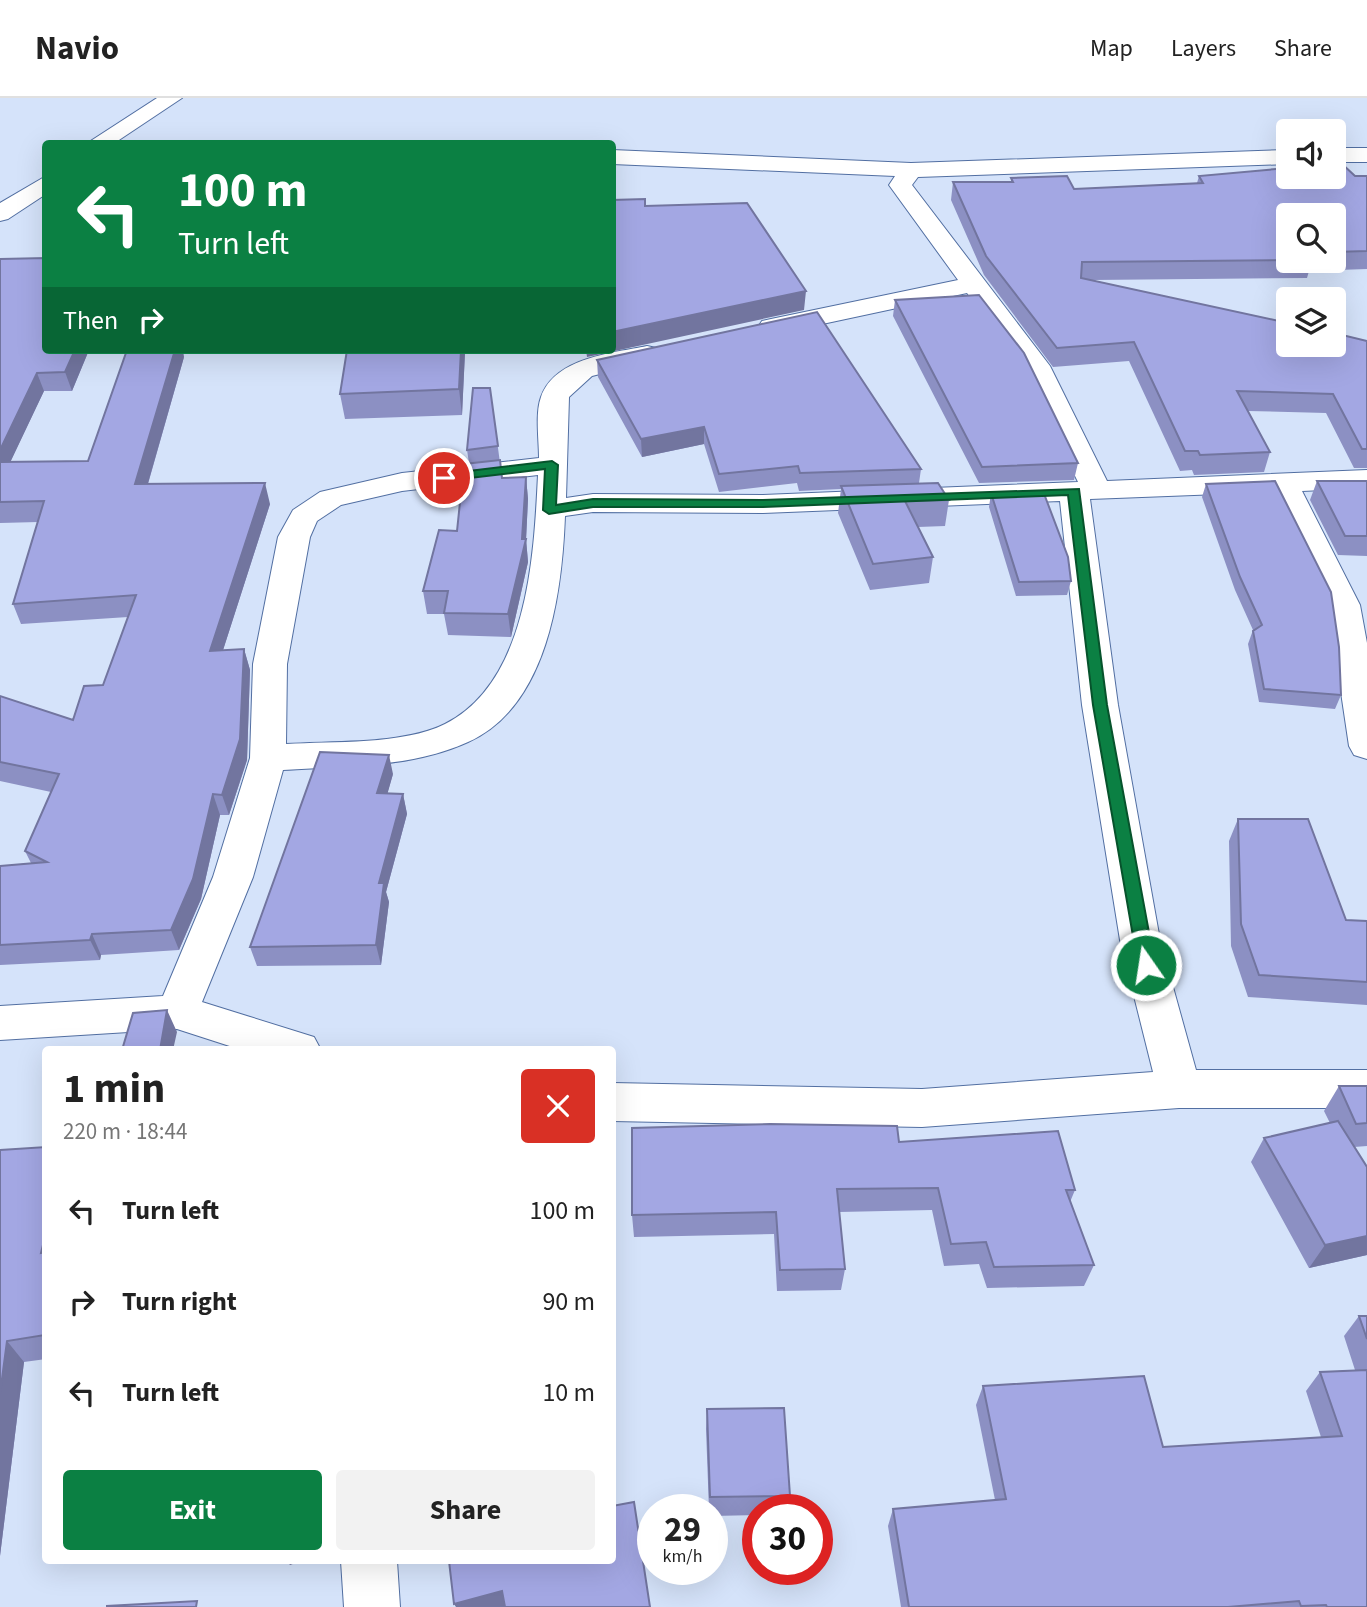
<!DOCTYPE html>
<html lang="en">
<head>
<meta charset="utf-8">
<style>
	:root { --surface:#fff; --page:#f2f2f2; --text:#222; --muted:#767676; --line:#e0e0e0; --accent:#0b8043 }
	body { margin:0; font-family:"Source Sans 3",sans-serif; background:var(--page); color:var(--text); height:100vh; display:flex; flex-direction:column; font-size:26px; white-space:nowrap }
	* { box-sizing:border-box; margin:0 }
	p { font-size:23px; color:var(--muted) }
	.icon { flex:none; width:38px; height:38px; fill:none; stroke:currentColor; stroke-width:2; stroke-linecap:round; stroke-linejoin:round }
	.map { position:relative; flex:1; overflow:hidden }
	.details { position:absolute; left:42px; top:948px; width:574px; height:518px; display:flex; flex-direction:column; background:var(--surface); border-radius:7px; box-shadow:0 7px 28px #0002 }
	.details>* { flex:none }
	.banner { position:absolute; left:42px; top:42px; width:574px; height:214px; border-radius:7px; box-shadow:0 7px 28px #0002; background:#0b8043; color:#fff; overflow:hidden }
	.buttons { position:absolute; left:1276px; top:21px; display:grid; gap:14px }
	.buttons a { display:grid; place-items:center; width:70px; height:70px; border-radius:7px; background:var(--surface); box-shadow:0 7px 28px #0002; font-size:35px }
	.speed { position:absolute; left:637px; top:1396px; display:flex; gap:14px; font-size:35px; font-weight:700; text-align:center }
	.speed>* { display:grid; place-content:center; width:91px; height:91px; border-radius:50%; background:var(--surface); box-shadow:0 7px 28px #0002; line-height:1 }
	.speed small { font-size:18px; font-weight:400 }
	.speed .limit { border:10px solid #d22; background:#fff; color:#111 }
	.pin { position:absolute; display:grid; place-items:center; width:60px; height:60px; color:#fff; margin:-30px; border:4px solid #fff; border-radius:50%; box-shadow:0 2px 7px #0007 }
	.me { position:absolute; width:77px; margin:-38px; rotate:347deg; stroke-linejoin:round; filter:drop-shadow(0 0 5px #0008) }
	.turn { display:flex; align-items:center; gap:24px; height:147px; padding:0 21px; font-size:32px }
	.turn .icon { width:91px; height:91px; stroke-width:2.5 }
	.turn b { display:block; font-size:49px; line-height:60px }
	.then { display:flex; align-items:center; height:66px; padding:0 21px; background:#0003; gap:14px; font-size:26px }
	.round { display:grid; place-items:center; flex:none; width:74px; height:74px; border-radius:7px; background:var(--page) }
	.summary { display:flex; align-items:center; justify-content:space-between; height:119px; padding:0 21px }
	h1 { font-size:42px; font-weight:700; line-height:52px }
	.action { display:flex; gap:14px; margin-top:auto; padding:14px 21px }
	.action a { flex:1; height:80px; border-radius:7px; background:var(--accent); color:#fff; font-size:28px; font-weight:700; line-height:80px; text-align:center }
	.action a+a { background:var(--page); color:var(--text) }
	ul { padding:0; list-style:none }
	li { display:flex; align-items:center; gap:21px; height:91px; padding:0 21px }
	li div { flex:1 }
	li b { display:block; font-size:26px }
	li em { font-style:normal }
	header { display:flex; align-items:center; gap:42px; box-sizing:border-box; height:98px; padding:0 35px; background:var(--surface); border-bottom:2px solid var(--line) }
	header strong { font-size:33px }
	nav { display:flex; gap:38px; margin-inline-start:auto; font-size:24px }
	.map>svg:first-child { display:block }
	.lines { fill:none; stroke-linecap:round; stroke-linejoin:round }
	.minor-casing { stroke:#526fa2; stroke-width:2 }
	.minor { fill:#fff; fill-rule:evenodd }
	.wall { fill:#8c90c3; fill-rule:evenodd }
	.shaded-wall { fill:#72759f }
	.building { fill:#a3a7e3; stroke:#72759f; stroke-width:2 }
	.route { fill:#0b8043; stroke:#07532c; stroke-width:2 }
</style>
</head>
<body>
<header>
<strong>Navio</strong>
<nav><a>Map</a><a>Layers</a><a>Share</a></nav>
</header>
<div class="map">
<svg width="1367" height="1509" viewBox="0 0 1367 1509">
	<rect width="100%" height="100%" fill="#d5e3fa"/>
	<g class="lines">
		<g class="minor-casing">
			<path id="minor" d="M 157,0 L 182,0 L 113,46 L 86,46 Z
				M 1334,50 L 1367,50 L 1367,64 L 1334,64 Z
				M 612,52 L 911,65 L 1288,52 L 1288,66 L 918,79 L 912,87 L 1050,268 L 1107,383 L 1367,372 L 1367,390 L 1302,393 L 1360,507 L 1367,545 L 1367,661 L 1354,657 L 1349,648 L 1328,507 L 1272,394 L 1090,401 L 1118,607 L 1160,842 L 1196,972 L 1367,972 L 1367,1010 L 1179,1010 L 922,1029 L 612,1023 L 612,985 L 922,991 L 1153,974 L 1120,842 L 1082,607 L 1060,403 L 763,415 L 593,414 L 565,418 C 562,495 548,608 468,644 C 411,670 344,668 283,672 L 253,779 L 202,904 L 314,939 L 321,952 L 242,952 L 177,931 L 0,942 L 0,908 L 163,898 L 213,779 L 250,660 L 253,566 L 278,439 L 293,412 L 320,394 L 402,375 L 539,360 C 539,342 535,315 541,299 C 555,259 613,255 647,248 L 656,250 L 660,256 L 656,262 L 592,278 L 569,299 L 566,400 L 593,396 L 763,397 L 1078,384 L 1023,270 L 967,195 L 771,237 L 762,235 L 758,229 L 762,223 L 771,221 L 958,182 L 889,87 L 895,78 L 612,66 ZM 538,377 C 534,458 528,584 445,626 C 403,647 333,643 286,646 L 287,566 L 310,439 L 317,423 L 341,407 L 402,393 Z
				M 46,78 L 46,96 L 8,121 L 0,123 L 0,105 Z
				M 341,1463 L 397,1463 L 400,1509 L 344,1509 Z"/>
		</g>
		<use href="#minor" class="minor"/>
	</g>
	<path class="wall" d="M 1199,78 L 1367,78 L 1367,171 L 1309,173 L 1307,180 L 1092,182 L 1367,243 L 1367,370 L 1354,370 L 1326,315 L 1248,313 L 1270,354 L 1264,374 L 1194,377 L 1192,372 L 1180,373 L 1129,263 L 1053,269 L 984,177 L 951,102 L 953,84 L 1011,84 L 1011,80 L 1074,91 L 1197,85 ZM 1334,117 L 1334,163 L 1288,163 Z
		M 0,161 L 46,252 L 89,252 L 72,293 L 44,293 L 10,364 L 88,363 L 184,259 L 148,386 L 270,406 L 223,552 L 244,551 L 250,572 L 247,662 L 229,717 L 220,717 L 201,801 L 179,852 L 101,857 L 100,862 L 0,867 L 0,768 L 31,765 L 25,753 L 51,694 L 0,683 L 0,598 L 73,622 L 103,587 L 128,519 L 21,526 L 13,506 L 38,424 L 0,425 Z
		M 895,202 L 1078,365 L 1074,382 L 979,385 L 893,218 Z
		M 465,254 L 462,317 L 345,321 L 340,296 Z
		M 597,262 L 921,371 L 919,385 L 949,402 L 945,428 L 918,429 L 933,459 L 929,485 L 870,492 L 838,415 L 841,391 L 799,393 L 797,385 L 719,394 L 704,346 L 642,359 L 598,279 Z
		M 490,290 L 502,380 L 526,379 L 528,401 L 526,441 L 528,464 L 511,539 L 448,537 L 444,516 L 427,516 L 423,493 L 457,433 L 469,365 L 467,352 Z
		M 1317,383 L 1367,383 L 1367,458 L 1338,457 L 1310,402 Z
		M 1206,386 L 1341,597 L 1335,611 L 1259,604 L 1248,546 L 1253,532 L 1235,492 L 1202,399 Z
		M 991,395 L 1071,483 L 1067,497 L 1016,498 L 989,409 Z
		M 393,676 L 387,696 L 403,696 L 407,716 L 386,794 L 389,804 L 381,867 L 257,868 L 250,849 Z
		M 1238,721 L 1346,822 L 1367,823 L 1367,907 L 1248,899 L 1231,848 L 1229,743 Z
		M 1339,988 L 1367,988 L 1367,1048 L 1354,1049 L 1367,1069 L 1367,1157 L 1309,1170 L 1251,1064 L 1264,1040 L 1330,1025 L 1324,1013 Z
		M 899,1044 L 1075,1092 L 1070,1104 L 1094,1167 L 1084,1188 L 987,1190 L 979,1166 L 944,1168 L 932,1112 L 839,1114 L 845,1171 L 841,1192 L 777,1193 L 774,1136 L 634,1139 L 632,1117 Z
		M 46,1049 L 46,1261 L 24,1264 L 0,1458 L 0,1052 Z
		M 1359,1218 L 1367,1218 L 1367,1509 L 901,1509 L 888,1428 L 893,1411 L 995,1402 L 976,1307 L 983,1288 L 1163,1349 L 1321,1339 L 1306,1293 L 1320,1274 L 1355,1272 L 1344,1238 Z
		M 707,1311 L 790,1398 L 788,1412 L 758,1412 L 758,1417 L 712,1418 L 712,1412 L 709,1412 L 706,1331 Z"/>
	<path class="shaded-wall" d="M 806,193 L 804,212 L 587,259 L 586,252 L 612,252 L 612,234 Z
		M 75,252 L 89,252 L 72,293 L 65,274 Z
		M 175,252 L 183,252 L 184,259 L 142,406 L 135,386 Z
		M 461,252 L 464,252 L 465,254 L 462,317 L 459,291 Z
		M 37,275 L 44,293 L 0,386 L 0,352 Z
		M 704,329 L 704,346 L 642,359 L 641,341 Z
		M 526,379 L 528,401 L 526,443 L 526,441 L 528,464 L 511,539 L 508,516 L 522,441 Z
		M 265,385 L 270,406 L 216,574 L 210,553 Z
		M 244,551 L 250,572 L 247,662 L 229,717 L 222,697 Z
		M 389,657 L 393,676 L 382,715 L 377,695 Z
		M 213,696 L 220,717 L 201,801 L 179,852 L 171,832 Z
		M 403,696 L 407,716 L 386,794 L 389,804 L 381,867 L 376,847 L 379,785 Z
		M 92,836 L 101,857 L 100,862 L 90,842 Z
		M 167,912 L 177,934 L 173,952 L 160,952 Z
		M 46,1135 L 46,1162 L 41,1155 Z
		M 1367,1138 L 1367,1157 L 1309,1170 L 1325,1147 Z
		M 7,1243 L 24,1264 L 0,1458 L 0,1296 Z
		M 287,1463 L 301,1463 L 290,1467 Z
		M 502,1493 L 507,1509 L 456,1509 L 454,1506 Z"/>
	<path class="building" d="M 1341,65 L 1355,78 L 1367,78 L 1367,153 L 1334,154 L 1334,117 L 1288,117 L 1288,162 L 1082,164 L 1081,180 L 1288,225 L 1288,247 L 1334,247 L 1334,235 L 1367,243 L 1367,351 L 1362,351 L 1333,296 L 1237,293 L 1270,354 L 1200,357 L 1198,353 L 1185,353 L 1134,244 L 1057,250 L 986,158 L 953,84 L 1013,84 L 1011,80 L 1067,78 L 1074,91 L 1203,85 L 1199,78 L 1288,70 L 1288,79 L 1334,79 L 1334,66 Z
		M 645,101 L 645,108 L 747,105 L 806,193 L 612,234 L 612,102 Z
		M 46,160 L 46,252 L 75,252 L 65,274 L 37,275 L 0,352 L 0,161 Z
		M 979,197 L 1024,255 L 1078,365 L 982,369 L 895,202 Z
		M 817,214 L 921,371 L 800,375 L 798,368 L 719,376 L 704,329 L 641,341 L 597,262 Z
		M 127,252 L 175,252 L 135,386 L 265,385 L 210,553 L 244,551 L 240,641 L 222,697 L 213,696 L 193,781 L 171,832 L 92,836 L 90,842 L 0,847 L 0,768 L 47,764 L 25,753 L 59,676 L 0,664 L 0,598 L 73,622 L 84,588 L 103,587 L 136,497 L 13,506 L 44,403 L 0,404 L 0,364 L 88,363 Z
		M 347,252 L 461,252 L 459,291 L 340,296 Z
		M 473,290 L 490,290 L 498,348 L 467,352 Z
		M 500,362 L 502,380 L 526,379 L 522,441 L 526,441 L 508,516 L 444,515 L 448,493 L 423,493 L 439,432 L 457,433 L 464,366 Z
		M 1275,383 L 1331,494 L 1339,549 L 1341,597 L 1264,591 L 1253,533 L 1262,527 L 1240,479 L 1206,386 Z
		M 1317,383 L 1367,383 L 1367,438 L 1345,438 Z
		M 938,385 L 949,402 L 905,403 L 933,459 L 873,466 L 841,388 Z
		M 1043,393 L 1068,459 L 1071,483 L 1019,484 L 991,395 Z
		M 320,654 L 389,657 L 377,695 L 403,696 L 379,785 L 384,785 L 376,847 L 250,849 Z
		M 1238,721 L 1308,721 L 1346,822 L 1367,823 L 1367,884 L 1259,877 L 1241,826 Z
		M 167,912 L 160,952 L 122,952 L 133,915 Z
		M 1339,988 L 1367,988 L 1367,1025 L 1356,1026 Z
		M 1338,1023 L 1367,1069 L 1367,1138 L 1325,1147 L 1264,1040 Z
		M 770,1026 L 897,1028 L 899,1044 L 1058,1033 L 1075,1092 L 1066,1092 L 1094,1167 L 994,1169 L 986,1144 L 951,1146 L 938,1090 L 837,1091 L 845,1171 L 780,1172 L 776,1114 L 632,1117 L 632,1030 Z
		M 46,1049 L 46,1135 L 41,1155 L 46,1154 L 45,1237 L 7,1243 L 0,1296 L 0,1052 Z
		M 1359,1218 L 1367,1218 L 1367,1241 Z
		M 1367,1272 L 1367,1509 L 1327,1509 L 1326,1507 L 1301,1508 L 1299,1503 L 1228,1509 L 909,1509 L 893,1411 L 1006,1401 L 983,1288 L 1144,1278 L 1163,1349 L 1342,1338 L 1320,1274 Z
		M 784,1310 L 790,1398 L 710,1399 L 707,1311 Z
		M 634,1404 L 650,1509 L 505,1509 L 502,1493 L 454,1506 L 449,1463 L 612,1463 L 612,1408 Z
		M 197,1503 L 196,1509 L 107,1509 L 107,1508 Z"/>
	<path class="route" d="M 552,363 L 558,367 L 556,407 L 593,401 L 763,402 L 1079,391 L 1107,607 L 1155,867 L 1152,872 L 1146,874 L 1138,867 L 1093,607 L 1068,397 L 763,409 L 593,409 L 549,416 L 543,412 L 545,371 L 444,383 L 438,380 L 444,376 Z"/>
</svg>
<div class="buttons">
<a><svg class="icon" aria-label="sound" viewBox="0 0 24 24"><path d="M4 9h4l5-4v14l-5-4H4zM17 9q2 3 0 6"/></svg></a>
<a><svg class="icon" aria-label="search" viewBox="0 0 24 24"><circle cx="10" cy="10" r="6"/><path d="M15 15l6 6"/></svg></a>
<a><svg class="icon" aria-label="layers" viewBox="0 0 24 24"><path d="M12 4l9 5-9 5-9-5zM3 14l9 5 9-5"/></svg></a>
</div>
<div class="speed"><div>29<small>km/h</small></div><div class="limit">30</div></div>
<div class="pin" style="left:444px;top:380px;background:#d93025"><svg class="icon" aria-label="arrive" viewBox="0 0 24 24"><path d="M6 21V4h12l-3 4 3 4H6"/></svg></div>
<svg class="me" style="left:1146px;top:867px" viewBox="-20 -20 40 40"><circle r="17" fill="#0b8043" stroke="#fff" stroke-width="3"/><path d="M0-11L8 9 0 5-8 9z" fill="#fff"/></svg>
<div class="banner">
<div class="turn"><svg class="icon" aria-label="left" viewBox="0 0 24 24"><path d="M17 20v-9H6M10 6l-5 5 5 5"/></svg><div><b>100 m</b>Turn left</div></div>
<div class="then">Then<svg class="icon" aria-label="right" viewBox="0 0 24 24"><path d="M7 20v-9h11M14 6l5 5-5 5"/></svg></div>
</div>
<section class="details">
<div class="summary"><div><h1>1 min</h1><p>220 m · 18:44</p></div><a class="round" style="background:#d93025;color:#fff"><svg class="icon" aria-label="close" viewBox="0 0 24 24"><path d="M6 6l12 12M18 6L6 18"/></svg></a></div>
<ul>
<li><svg class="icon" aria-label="left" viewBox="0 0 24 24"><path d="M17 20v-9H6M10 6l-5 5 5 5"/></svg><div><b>Turn left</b></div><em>100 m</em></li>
<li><svg class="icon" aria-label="right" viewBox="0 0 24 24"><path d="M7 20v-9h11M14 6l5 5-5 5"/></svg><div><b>Turn right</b></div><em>90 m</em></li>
<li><svg class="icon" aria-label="left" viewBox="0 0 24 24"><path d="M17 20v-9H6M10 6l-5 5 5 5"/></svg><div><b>Turn left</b></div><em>10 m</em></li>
</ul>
<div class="action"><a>Exit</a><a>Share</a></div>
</section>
</div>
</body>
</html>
